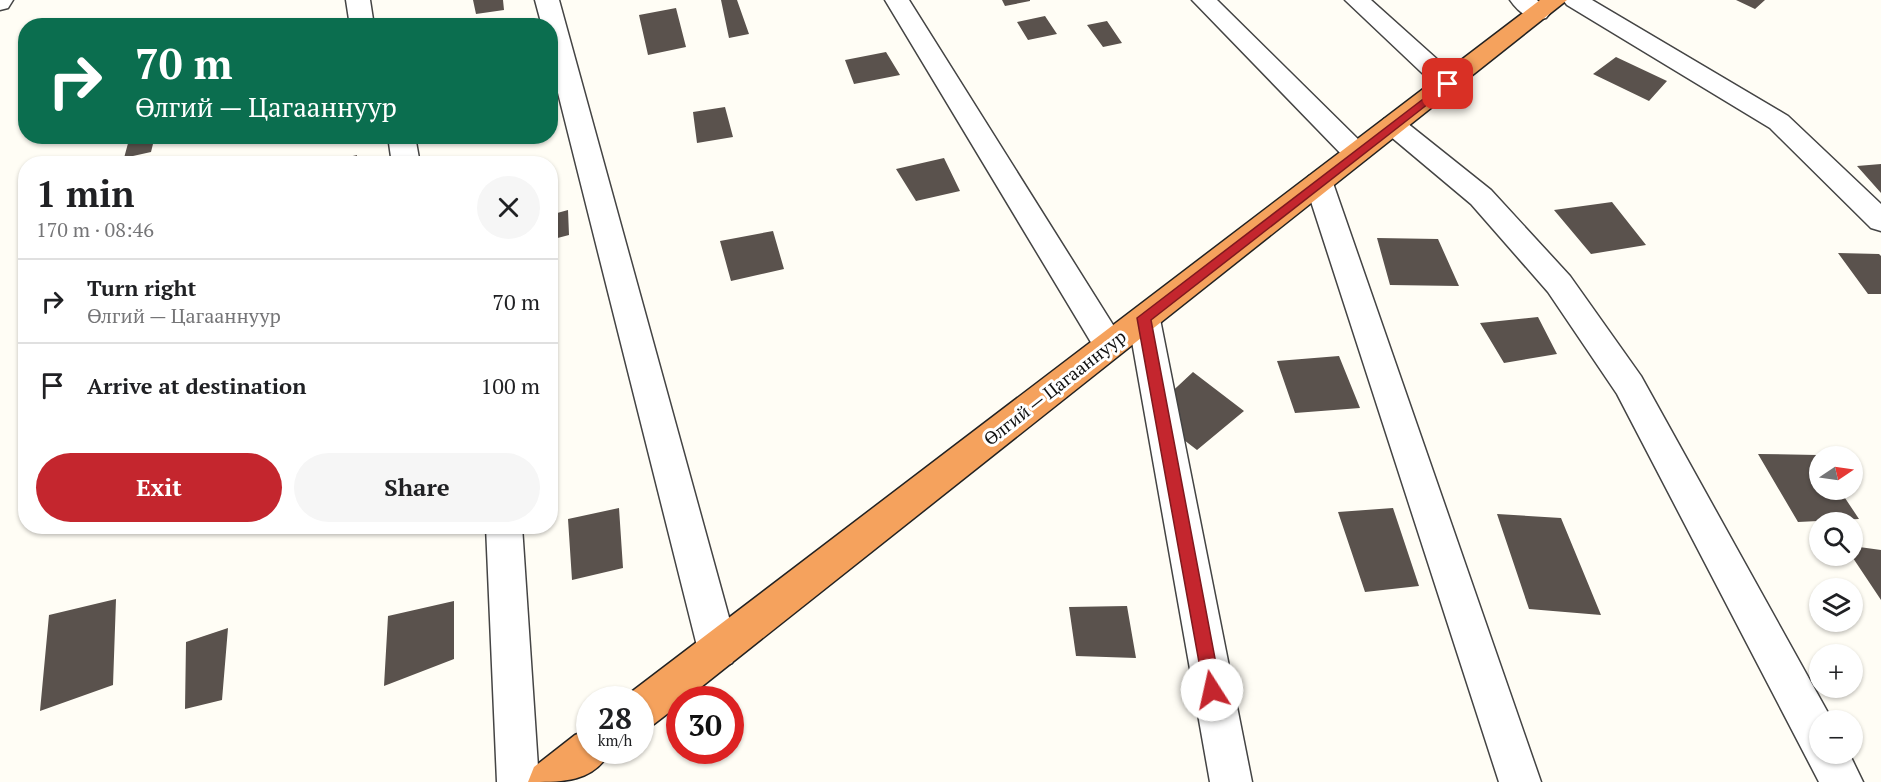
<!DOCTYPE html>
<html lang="en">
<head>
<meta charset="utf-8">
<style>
	:root { --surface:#fff; --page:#f6f6f6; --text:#202124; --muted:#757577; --line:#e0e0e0; --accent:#c4262e }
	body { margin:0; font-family:"PT Serif",serif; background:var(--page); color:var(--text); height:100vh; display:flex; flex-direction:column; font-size:22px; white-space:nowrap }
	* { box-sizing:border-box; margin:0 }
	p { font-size:20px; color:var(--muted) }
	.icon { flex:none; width:33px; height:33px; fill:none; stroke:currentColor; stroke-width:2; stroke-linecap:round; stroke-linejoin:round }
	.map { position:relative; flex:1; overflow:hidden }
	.sheet { position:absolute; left:18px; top:156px; width:540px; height:378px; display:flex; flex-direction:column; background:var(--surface); border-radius:24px; box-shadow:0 2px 4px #0004 }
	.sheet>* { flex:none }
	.banner { position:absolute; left:18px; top:18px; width:540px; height:126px; border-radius:24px; box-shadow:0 2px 4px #0004; background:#0b6e4f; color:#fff; overflow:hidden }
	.needle { width:39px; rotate:77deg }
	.buttons { position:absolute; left:1809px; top:446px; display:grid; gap:12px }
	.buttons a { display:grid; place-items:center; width:54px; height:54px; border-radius:50%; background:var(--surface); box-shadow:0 2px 4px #0004; font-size:30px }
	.speed { position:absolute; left:576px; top:686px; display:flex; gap:12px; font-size:30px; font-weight:700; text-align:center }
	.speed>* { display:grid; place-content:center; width:78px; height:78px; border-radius:50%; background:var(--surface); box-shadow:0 2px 4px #0004; line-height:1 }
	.speed small { font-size:15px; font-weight:400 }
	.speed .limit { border:9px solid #d22; background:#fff; color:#111 }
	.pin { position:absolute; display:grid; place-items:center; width:51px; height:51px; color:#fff; margin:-26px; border-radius:12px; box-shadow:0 3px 9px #0006 }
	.me { position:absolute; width:66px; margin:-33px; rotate:350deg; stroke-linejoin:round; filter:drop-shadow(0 0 4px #0008) }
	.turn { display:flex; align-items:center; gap:21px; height:126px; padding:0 18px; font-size:27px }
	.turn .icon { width:78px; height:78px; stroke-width:2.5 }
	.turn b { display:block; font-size:42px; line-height:51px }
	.round { display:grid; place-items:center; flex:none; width:63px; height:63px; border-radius:32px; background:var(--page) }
	.overview { display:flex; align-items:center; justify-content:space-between; height:102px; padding:0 18px }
	h1 { font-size:36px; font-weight:700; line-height:45px }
	.primary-button { display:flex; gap:12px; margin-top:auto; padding:12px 18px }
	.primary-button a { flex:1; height:69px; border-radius:36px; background:var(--accent); color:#fff; font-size:24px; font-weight:700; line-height:69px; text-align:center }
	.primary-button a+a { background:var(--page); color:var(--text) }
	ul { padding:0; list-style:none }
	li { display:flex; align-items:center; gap:18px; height:84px; padding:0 18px; border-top:2px solid var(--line) }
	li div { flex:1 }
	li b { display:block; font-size:22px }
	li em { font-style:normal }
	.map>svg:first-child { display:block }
	.building { fill:#5a524d }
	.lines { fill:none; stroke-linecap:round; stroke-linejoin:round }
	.street-casing { stroke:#444; stroke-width:3 }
	.highway-casing { stroke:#222; stroke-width:3 }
	.street { fill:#fff; fill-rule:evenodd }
	.highway { fill:#f5a25d; fill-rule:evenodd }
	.route { fill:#c4262e; stroke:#7f191e; stroke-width:1.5 }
	.labels { text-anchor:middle; stroke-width:6; stroke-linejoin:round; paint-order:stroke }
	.street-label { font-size:18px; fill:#111; stroke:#fff }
</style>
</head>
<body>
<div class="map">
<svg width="1881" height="782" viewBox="0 0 1881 782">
	<rect width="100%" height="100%" fill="#fffdf5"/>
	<path class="building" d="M 473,0 L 503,0 L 504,10 L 476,14 Z
		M 721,0 L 737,0 L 749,34 L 729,38 Z
		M 1002,0 L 1030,0 L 1030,1 L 1005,6 Z
		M 1736,0 L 1765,0 L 1755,9 Z
		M 676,8 L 686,47 L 648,55 L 639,15 Z
		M 1045,16 L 1057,34 L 1028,40 L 1017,22 Z
		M 1107,21 L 1122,43 L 1103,47 L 1087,25 Z
		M 886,52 L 900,75 L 854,84 L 845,60 Z
		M 1616,57 L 1667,81 L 1649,101 L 1593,74 Z
		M 725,107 L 733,137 L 697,143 L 693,112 Z
		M 130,136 L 155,136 L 151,152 L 124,158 Z
		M 357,155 L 357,164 L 323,164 L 323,163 Z
		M 944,158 L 960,191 L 916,201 L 896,169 Z
		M 1881,164 L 1881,193 L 1857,166 Z
		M 1612,202 L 1646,245 L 1591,254 L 1554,210 Z
		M 568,210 L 569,235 L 550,240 L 550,215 Z
		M 773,231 L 784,269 L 731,281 L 720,241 Z
		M 1377,238 L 1438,239 L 1459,286 L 1390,285 Z
		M 1838,253 L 1879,254 L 1881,256 L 1881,294 L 1868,294 Z
		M 1538,317 L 1557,354 L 1504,363 L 1480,323 Z
		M 1339,356 L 1360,408 L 1295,413 L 1277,361 Z
		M 1193,372 L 1244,411 L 1197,450 L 1149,413 Z
		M 1758,454 L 1817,455 L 1820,459 L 1820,489 L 1839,489 L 1859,519 L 1798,522 Z
		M 619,508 L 623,568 L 572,580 L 568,519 Z
		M 1393,508 L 1419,586 L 1365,592 L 1338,512 Z
		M 1497,514 L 1561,518 L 1601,615 L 1529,609 Z
		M 1852,546 L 1881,550 L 1881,600 L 1851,555 Z
		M 116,599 L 113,685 L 40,711 L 49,615 Z
		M 454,601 L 454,659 L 384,686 L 388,616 Z
		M 1127,606 L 1136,658 L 1076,656 L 1069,607 Z
		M 228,628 L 222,700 L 185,709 L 186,642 Z"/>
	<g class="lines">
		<g class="street-casing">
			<path id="street" d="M 0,0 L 13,0 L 8,8 L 0,10 Z
				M 346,0 L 370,0 L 374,26 L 350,26 Z
				M 535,0 L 559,0 L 738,650 L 732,663 L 718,669 L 704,663 L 698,650 L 550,61 L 550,26 L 542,26 Z
				M 885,0 L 909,0 L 1120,336 L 1125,345 L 1120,354 L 1109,357 L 1098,354 Z
				M 1192,0 L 1217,0 L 1366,147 L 1370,153 L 1366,159 L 1356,162 L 1346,159 Z
				M 1345,0 L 1371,0 L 1457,77 L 1461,83 L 1457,89 L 1448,91 L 1439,89 Z
				M 1510,0 L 1537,0 L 1550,13 L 1546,18 C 1531,22 1519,13 1510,0 Z
				M 1563,0 L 1592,0 L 1788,116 L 1881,204 L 1881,231 L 1871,228 L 1770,128 L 1567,5 Z
				M 1393,116 L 1402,119 L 1491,190 L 1570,276 L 1641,376 L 1832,720 L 1820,720 L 1820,753 L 1849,753 L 1863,782 L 1819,782 L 1617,394 L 1548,292 L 1471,204 L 1384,131 L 1380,125 L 1384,119 Z
				M 388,136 L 415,136 L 420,164 L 392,164 Z
				M 1319,174 L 1329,176 L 1333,183 L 1541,782 L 1499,782 L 1305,183 L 1309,176 Z
				M 1144,307 L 1155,311 L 1160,319 L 1252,782 L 1210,782 L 1128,319 L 1133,311 Z
				M 486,526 L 522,526 L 539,782 L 497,782 Z"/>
		</g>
		<g class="highway-casing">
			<path id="highway" d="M 1540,0 L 1567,0 L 686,699 L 680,699 L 680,704 L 654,724 L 640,730 L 640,699 L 624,699 L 626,696 Z
				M 590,729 L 590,750 L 611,750 C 594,782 565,782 528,782 L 534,767 L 575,735 Z"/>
		</g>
		<use href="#street" class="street"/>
		<use href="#highway" class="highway"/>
	</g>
	<path class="route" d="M 1448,80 L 1451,81 L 1451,86 L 1151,320 L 1221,690 L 1218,695 L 1212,698 L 1206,695 L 1204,690 L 1137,318 Z"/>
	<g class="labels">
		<g class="street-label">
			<text transform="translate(1055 388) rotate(-38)" y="6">Өлгий — Цагааннуур</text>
		</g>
	</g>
</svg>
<div class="buttons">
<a><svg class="needle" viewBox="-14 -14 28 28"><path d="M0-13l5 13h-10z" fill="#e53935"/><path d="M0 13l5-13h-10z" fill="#757577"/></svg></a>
<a><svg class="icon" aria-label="search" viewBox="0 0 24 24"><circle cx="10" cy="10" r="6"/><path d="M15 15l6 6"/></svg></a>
<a><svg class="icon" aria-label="layers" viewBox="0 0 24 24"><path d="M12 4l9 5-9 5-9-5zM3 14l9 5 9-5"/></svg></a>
<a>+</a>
<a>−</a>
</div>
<div class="speed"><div>28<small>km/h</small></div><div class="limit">30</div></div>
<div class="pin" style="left:1448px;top:84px;background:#d93025"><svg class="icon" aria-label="arrive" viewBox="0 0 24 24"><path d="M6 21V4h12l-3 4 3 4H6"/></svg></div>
<svg class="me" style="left:1212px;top:690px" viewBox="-20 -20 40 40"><circle r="19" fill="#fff"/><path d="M0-13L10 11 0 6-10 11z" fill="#c4262e"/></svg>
<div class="banner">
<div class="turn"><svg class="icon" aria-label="right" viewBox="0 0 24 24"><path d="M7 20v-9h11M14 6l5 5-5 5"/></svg><div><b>70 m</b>Өлгий — Цагааннуур</div></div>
</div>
<section class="sheet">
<div class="overview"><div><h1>1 min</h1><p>170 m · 08:46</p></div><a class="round"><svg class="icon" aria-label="close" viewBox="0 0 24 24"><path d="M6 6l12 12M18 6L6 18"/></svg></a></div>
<ul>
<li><svg class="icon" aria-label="right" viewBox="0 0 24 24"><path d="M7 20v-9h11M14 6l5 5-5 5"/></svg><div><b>Turn right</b><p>Өлгий — Цагааннуур</p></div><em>70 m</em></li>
<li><svg class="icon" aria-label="arrive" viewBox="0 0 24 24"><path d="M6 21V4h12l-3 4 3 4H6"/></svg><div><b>Arrive at destination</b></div><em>100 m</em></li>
</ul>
<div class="primary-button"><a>Exit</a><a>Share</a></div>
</section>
</div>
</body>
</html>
